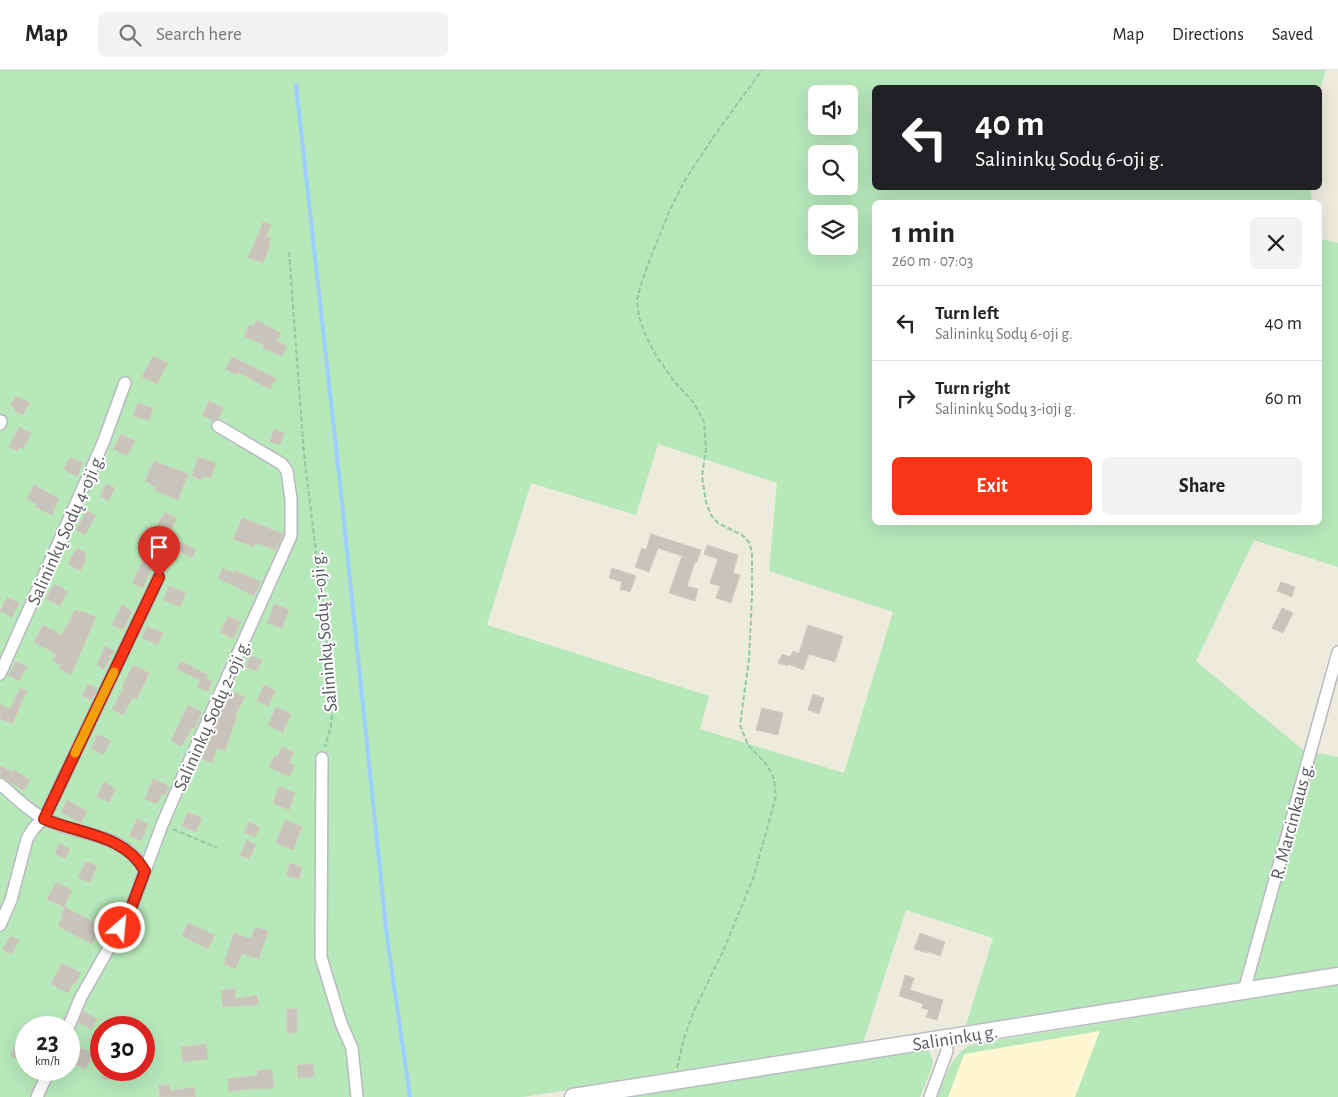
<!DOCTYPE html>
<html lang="en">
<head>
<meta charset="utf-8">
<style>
	:root { --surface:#fff; --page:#f2f2f2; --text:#222; --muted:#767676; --line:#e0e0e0; --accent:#fa3517 }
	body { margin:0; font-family:"Alegreya Sans",sans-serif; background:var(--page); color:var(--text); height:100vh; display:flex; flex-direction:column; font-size:19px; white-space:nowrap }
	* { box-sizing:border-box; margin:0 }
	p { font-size:16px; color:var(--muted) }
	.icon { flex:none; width:28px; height:28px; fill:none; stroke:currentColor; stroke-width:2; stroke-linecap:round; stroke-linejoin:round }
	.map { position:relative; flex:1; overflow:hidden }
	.details { position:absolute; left:872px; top:130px; width:450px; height:325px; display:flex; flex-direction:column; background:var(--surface); border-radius:8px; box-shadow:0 5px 20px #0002 }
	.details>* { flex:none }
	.banner { position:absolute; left:872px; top:15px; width:450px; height:105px; border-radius:8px; box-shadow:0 5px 20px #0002; background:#202124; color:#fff; overflow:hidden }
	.fabs { position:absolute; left:808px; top:15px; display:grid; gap:10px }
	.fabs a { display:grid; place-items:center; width:50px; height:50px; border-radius:8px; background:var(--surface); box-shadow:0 5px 20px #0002; font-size:25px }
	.speed { position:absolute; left:15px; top:946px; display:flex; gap:10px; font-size:25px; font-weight:700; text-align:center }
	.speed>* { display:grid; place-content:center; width:65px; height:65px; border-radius:50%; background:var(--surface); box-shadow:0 5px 20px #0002; line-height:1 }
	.speed small { font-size:12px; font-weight:400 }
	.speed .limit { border:8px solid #d22; background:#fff; color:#111 }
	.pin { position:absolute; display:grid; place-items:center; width:42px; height:42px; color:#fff; margin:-51px -21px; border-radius:50% 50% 50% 0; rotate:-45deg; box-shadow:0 0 5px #0007 }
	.pin .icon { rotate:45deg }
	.me { position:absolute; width:55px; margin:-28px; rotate:27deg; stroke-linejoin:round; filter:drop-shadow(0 0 4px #0008) }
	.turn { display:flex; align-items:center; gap:18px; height:105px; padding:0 20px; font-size:22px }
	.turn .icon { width:65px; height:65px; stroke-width:2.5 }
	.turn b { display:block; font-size:35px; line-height:42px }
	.round { display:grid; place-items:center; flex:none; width:52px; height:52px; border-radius:8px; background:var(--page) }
	.head { display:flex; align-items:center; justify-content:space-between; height:85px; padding:0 20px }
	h1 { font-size:30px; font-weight:700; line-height:38px }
	.cta { display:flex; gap:10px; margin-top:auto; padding:10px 20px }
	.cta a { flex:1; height:58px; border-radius:8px; background:var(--accent); color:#fff; font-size:20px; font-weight:700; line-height:58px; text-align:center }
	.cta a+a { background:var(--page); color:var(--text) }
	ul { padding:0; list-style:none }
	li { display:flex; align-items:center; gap:15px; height:75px; padding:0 20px; border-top:1px solid var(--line) }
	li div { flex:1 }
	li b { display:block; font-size:19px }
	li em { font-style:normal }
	header { display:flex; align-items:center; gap:30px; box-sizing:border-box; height:70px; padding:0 25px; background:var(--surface); border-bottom:1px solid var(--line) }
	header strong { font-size:24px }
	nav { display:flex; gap:28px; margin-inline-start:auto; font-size:18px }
	.search { width:350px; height:45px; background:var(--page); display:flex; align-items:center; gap:12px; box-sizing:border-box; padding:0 18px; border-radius:8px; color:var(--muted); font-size:19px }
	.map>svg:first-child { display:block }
	.commercial { fill:#fff7d1 }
	.green { fill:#b7e8ba; fill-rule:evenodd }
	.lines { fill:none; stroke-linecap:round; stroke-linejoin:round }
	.stream { stroke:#9cceff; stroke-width:4 }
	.building { fill:#c8c4bb; stroke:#d2ccbc }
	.minor-casing { stroke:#b7b9bf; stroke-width:14 }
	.secondary-casing { stroke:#b9bdc4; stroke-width:19 }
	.path { stroke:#90c9a3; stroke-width:2; stroke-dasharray:5 2.5; stroke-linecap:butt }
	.minor { stroke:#fff; stroke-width:11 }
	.secondary { stroke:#fff; stroke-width:16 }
	.route-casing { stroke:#a2220f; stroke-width:12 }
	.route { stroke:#fa3517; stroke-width:9 }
	.slow { stroke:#f59e0b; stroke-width:9 }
	.labels { text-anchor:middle; stroke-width:4; stroke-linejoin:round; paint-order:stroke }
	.street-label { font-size:19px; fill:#575b61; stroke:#fff }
</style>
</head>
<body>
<header>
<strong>Map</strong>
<div class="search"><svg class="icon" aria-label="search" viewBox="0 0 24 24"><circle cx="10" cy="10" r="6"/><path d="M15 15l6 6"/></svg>Search here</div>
<nav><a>Map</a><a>Directions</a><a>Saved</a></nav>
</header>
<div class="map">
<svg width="1338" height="1027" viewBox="0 0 1338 1027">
	<rect width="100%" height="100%" fill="#edeade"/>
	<path class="commercial" d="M 1101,961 L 1075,1027 L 948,1027 L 964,984 Z"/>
	<path class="green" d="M 0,0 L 1326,0 L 1320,18 L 875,18 L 875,118 L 1310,118 L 1312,132 L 875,132 L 875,452 L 1320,452 L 1320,169 L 1338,173 L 1338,497 L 1254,470 L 1196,591 L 1303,680 L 1338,687 L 1338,897 L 965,958 L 993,868 L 906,840 L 863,973 L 523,1027 L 0,1027 ZM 816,24 L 849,24 L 849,56 L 816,56 ZM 816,84 L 849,84 L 849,116 L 816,116 ZM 816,144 L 849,144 L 849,176 L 816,176 ZM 658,374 L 777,413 L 769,501 L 893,542 L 844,703 L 700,659 L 709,626 L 487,555 L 531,413 L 636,445 ZM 26,958 L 69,958 L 69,1000 L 26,1000 ZM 101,958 L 144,958 L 144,1000 L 101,1000 Z
		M 1338,915 L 1338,1027 L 1075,1027 L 1100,961 L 964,984 L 948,1027 L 937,1027 C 946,1007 951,983 973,974 Z
		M 928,980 L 933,991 L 931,1000 L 920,1027 L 624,1027 Z"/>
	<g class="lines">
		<path class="stream" d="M 296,15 L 339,404 L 387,867 L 410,1027"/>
	</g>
	<path class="building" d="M 263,152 L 271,155 L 266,167 L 271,167 L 268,175 L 270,176 L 263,193 L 248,188 Z
		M 256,250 L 281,263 L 277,271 L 287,276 L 282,286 L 263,278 L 264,275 L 244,266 L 249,255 L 253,257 Z
		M 153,286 L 168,293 L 157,314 L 142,307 Z
		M 232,287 L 276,308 L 270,319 L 238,302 L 236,305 L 225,299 Z
		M 15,326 L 30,332 L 23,345 L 14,340 L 15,338 L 10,336 Z
		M 209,331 L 224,338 L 218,349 L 213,351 L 202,345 Z
		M 138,333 L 153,338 L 149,351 L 133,346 Z
		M 19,357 L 31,363 L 23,379 L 19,377 L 17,381 L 9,377 Z
		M 274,359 L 284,363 L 280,375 L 270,372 Z
		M 121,364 L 135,371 L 127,386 L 113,379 Z
		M 70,387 L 83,393 L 77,407 L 64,400 Z
		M 198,387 L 216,393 L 211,408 L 204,406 L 202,410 L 192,406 Z
		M 154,391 L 188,404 L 178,430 L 154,420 L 156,417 L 145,411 Z
		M 106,414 L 115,418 L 108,431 L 100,426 Z
		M 34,415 L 59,429 L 52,445 L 35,437 L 37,434 L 27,429 Z
		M 87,441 L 96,446 L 85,465 L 76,460 Z
		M 165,442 L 177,448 L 168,466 L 196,479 L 192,488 L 169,476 L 158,496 L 153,494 L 143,518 L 132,513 L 143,489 L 140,487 L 149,469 L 143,466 L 147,457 L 154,461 Z
		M 242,448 L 284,464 L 275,480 L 257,473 L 254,477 L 233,469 Z
		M 651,464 L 701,480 L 697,492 L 695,492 L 687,516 L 698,519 L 695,531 L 669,523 L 682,486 L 658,478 L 649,502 L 635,497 L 642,478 L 646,480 Z
		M 707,475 L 738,485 L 733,503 L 740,505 L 731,533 L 716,528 L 720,516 L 710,513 L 718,489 L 704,484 Z
		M 77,478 L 86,483 L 84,488 L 86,489 L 80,501 L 68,494 Z
		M 223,498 L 234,503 L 235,500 L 261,512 L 254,526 L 218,508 Z
		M 612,498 L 636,506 L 630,522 L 620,519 L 622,512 L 609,508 Z
		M 1281,512 L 1295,517 L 1292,527 L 1277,521 Z
		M 54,514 L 68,521 L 60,536 L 46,529 Z
		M 169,516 L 186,523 L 180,537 L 163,530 Z
		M 7,527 L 19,533 L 12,547 L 0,541 Z
		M 274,534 L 289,540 L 282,558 L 267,553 Z
		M 122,535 L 132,541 L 123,560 L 112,555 Z
		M 1282,538 L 1293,543 L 1283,563 L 1272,558 Z
		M 75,540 L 80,542 L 81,541 L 96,547 L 71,605 L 59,598 L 61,596 L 53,590 L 57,584 L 34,572 L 43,555 L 62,565 Z
		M 228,546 L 241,552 L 233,569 L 220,562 Z
		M 808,555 L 843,566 L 835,592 L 809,584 L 803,600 L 788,594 L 788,596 L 778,593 L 782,584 L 790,587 L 793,581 L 799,583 Z
		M 147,556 L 163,563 L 158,575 L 142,568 Z
		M 105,576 L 114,581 L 104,599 L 97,595 Z
		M 250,586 L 262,590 L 257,601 L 246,597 Z
		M 16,591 L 27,597 L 19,611 L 8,605 Z
		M 181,591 L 208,605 L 206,608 L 212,611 L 208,622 L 197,617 L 200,610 L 177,599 Z
		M 133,595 L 149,603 L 137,629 L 133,627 L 123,645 L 112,639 L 124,617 L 122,616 Z
		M 88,614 L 97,618 L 92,630 L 82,626 Z
		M 264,615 L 276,621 L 268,636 L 257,631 Z
		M 20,618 L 27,621 L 12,654 L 0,649 L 0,634 L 10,639 Z
		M 232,621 L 245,627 L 235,646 L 237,646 L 225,681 L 217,678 L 212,693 L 202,689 L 206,679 L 207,679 L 221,641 Z
		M 813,624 L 824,628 L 819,644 L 808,640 Z
		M 188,635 L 202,642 L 194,659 L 192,658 L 182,676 L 171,671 Z
		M 276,637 L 291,644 L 283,663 L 268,655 Z
		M 762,638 L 783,643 L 778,665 L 756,660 Z
		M 98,664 L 111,671 L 103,685 L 91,678 Z
		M 282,677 L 294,682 L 289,693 L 295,696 L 289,707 L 269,697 L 274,686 L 277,687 Z
		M 0,696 L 13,702 L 14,700 L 30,710 L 24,721 L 4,708 L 0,707 Z
		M 153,709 L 169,716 L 166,725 L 162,724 L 157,734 L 145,729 Z
		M 104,712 L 116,719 L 109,732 L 97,727 Z
		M 279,716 L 295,723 L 289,740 L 273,733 Z
		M 67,730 L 87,741 L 81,753 L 61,742 Z
		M 188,742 L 202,748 L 196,762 L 182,756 Z
		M 137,749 L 148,754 L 141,771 L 129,766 Z
		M 285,750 L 302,757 L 293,780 L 276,773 Z
		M 249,752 L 260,757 L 255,767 L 244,762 Z
		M 247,770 L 256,775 L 249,789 L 240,785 Z
		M 60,773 L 70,779 L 65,789 L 55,783 Z
		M 86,791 L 97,796 L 90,813 L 78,808 Z
		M 290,793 L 302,797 L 299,809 L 286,806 Z
		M 56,812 L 72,820 L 64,837 L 47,829 Z
		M 65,837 L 101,856 L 92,874 L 58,856 L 63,846 L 61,845 Z
		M 188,853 L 215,865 L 208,879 L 182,866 Z
		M 255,857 L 268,861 L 259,889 L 242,884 L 235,899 L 224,894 L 234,863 L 251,869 Z
		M 920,863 L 945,872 L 940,886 L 927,881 L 927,883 L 914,879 Z
		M 10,866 L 19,870 L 12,884 L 2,880 Z
		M 62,893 L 81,903 L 75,914 L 73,913 L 68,923 L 51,914 Z
		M 905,905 L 914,908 L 910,920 L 943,930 L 937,950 L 926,947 L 929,940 L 922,938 L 923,934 L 899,926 Z
		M 235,919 L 236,929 L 257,925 L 258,935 L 223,937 L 221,920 Z
		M 287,939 L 297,939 L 297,963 L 287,963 Z
		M 83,941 L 97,949 L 91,959 L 78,952 Z
		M 19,970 L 26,974 L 26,994 L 10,985 Z
		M 206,974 L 208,989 L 183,992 L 181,977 Z
		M 74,975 L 93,983 L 86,999 L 69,992 L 69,987 Z
		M 313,994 L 314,1007 L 298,1008 L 297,995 Z
		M 272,999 L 274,1018 L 260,1019 L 259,1018 L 229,1022 L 227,1009 L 258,1005 L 257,1001 Z
		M 101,1000 L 132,1000 L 133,1006 L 103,1010 Z
		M 169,1014 L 170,1021 L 194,1017 L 196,1027 L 160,1027 L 158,1016 Z"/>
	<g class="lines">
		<g class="minor-casing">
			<path id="minor" d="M 0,354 L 1,351
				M 0,604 L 103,373 L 125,313
				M 322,688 L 321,887 L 341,953 L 352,978 L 357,1027
				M 0,714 C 15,726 28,741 45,749 C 81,767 124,762 145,801
				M 0,855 L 11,830 L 27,769 C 32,760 36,754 44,749 L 159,507
				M 1244,921 L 1338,582
				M 68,958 L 81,927 L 130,841 L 162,755 L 190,690 L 291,466 L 291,429 L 287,401 L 282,394 L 218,356
				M 37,1027 L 49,1000
				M 930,1027 L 947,981 L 946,968"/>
		</g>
		<g class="secondary-casing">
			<path id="secondary" d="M 573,1027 L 1338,906"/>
		</g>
		<path class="path" d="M 289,182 L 304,384 L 327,572 L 332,639 L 331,656 L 325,677
			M 173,759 L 217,778
			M 677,998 L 684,968 L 693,943 L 724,879 L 754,806 L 776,726 L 774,709 L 767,695 L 748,675 L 740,655 L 749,589 L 752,525 L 752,482 L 749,472 L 742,465 L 718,453 L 711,445 L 706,432 L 702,406 L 706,379 L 704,352 L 694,333 L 674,311 L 655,284 L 645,264 L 639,247 L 637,230 L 641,214 L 650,189 L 669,142 L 685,110 L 714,66 L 762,0"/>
		<use href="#minor" class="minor"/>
		<use href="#secondary" class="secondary"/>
	</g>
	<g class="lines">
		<g class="route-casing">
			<path id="route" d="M 120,858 L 130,841 L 145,801 C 124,764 79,764 44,749 L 159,507"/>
		</g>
		<use href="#route" class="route"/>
		<path class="slow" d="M 75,683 L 114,602"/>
	</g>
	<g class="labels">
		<g class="street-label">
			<text transform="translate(65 459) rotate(-66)" y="7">Salininkų Sodų 4-oji g.</text>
			<text transform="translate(323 562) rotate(-95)" y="7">Salininkų Sodų 1-oji g.</text>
			<text transform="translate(211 645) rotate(-66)" y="7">Salininkų Sodų 2-oji g.</text>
			<text transform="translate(1291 751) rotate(-75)" y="7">R. Marcinkaus g.</text>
			<text transform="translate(955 967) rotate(-9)" y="7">Salininkų g.</text>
		</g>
	</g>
</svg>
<div class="fabs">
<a><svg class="icon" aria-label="sound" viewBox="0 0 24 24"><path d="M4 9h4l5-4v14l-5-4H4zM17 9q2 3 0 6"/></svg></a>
<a><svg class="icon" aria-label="search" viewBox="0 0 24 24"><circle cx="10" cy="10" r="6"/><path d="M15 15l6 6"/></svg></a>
<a><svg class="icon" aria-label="layers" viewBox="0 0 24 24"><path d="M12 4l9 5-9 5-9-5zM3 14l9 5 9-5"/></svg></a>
</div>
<div class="speed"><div>23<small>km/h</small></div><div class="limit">30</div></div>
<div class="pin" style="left:159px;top:507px;background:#d93025"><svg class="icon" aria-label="arrive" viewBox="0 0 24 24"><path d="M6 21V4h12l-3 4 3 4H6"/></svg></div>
<svg class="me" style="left:120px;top:858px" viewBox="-20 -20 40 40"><circle r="17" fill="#fa3517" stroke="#fff" stroke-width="3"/><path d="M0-11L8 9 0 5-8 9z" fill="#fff"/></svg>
<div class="banner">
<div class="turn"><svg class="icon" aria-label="left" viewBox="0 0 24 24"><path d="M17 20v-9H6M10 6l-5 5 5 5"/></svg><div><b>40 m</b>Salininkų Sodų 6-oji g.</div></div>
</div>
<section class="details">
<div class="head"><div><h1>1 min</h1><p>260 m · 07:03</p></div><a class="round"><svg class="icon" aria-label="close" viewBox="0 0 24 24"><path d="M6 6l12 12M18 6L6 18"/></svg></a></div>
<ul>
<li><svg class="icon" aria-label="left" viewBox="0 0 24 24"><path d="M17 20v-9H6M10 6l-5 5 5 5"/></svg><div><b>Turn left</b><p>Salininkų Sodų 6-oji g.</p></div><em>40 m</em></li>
<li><svg class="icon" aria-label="right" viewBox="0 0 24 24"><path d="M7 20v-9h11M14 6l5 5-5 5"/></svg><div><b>Turn right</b><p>Salininkų Sodų 3-ioji g.</p></div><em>60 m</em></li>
</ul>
<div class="cta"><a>Exit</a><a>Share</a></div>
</section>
</div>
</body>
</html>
